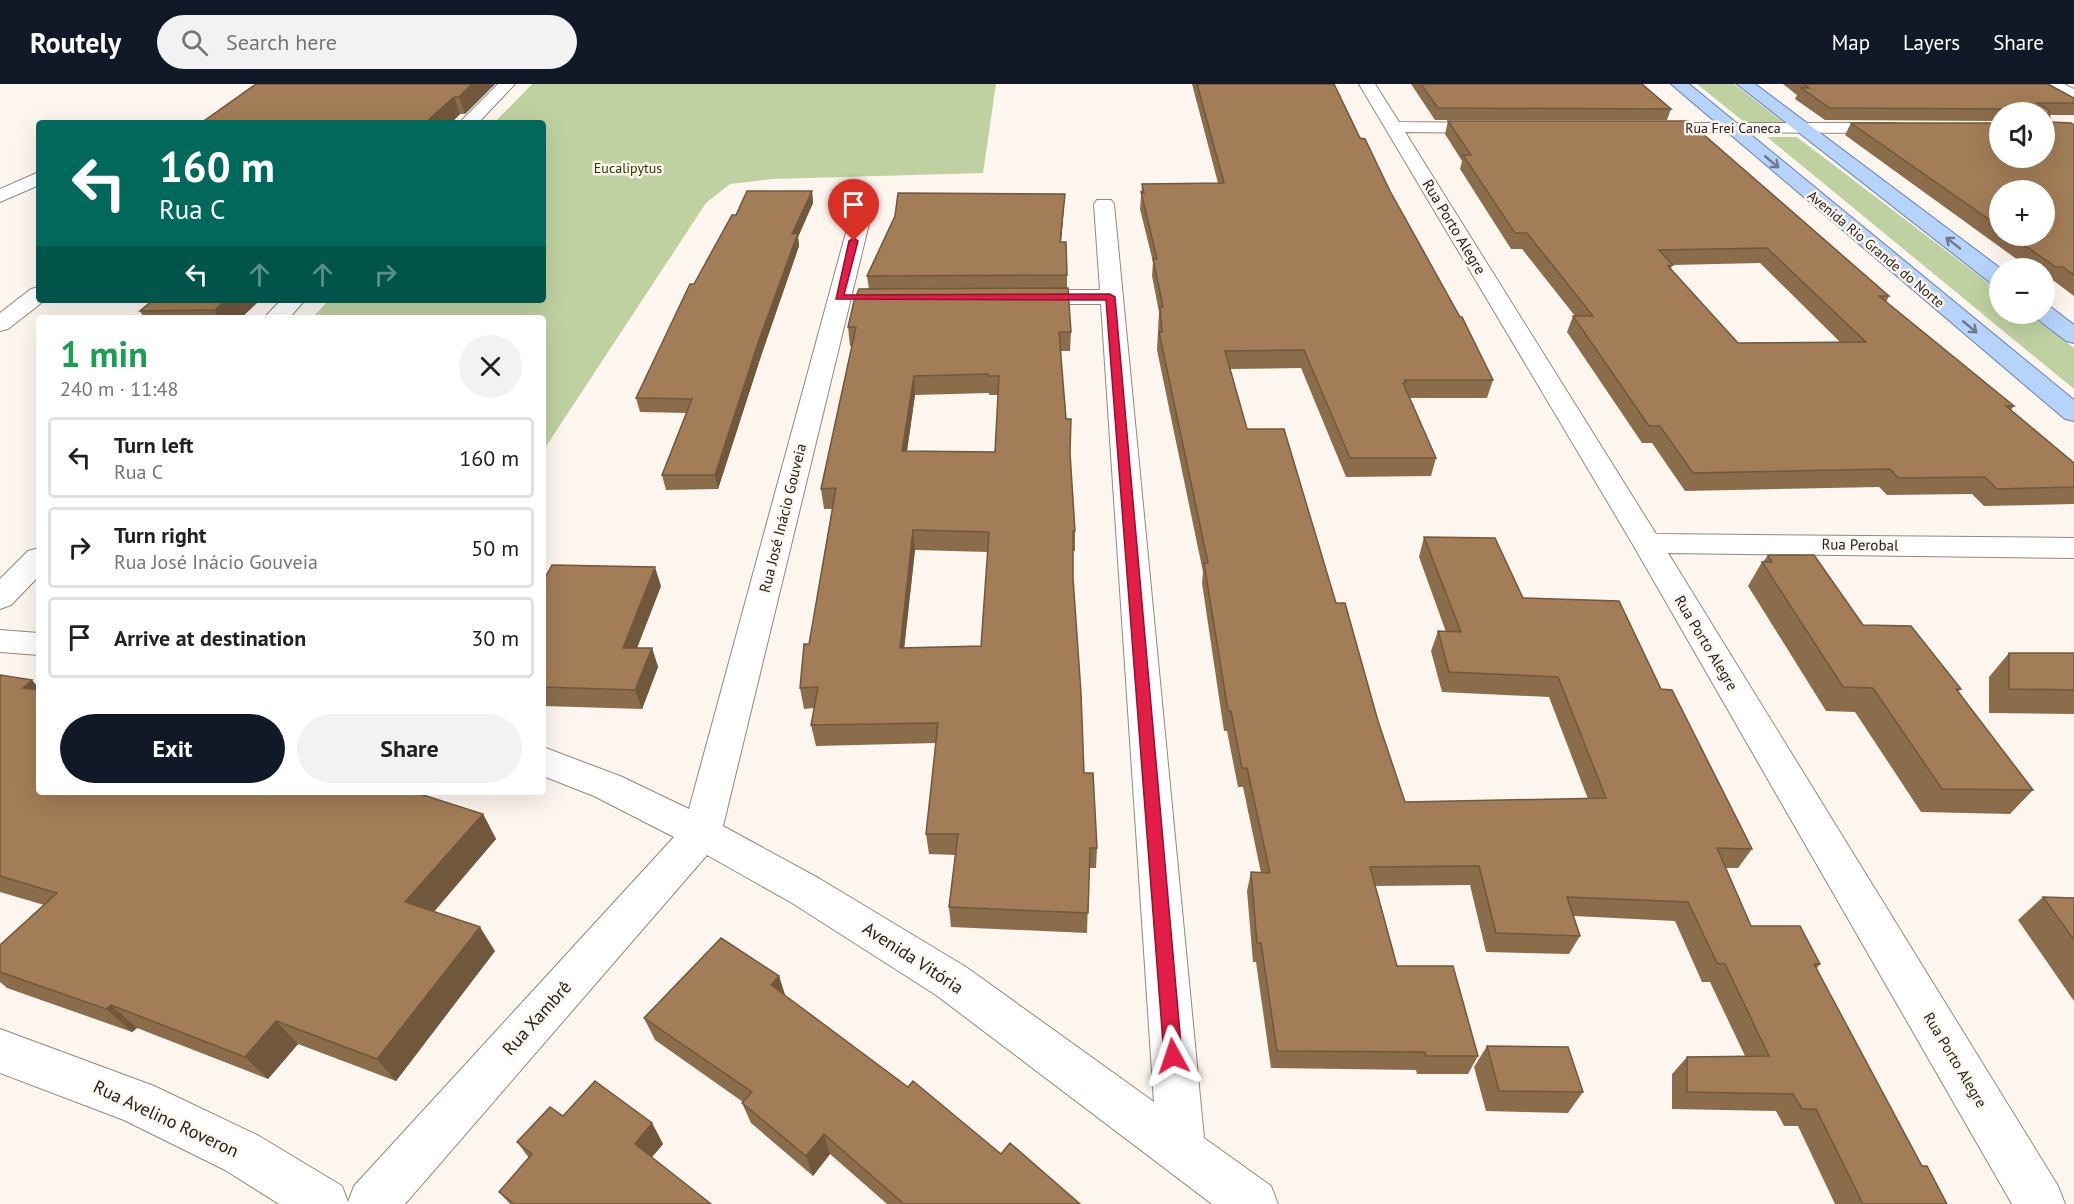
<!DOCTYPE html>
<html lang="en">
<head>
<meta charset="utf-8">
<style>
	:root { --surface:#fff; --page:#f2f2f2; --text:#202124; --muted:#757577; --line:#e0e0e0; --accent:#111827 }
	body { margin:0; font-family:"PT Sans",sans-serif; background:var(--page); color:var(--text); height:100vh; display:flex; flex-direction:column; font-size:22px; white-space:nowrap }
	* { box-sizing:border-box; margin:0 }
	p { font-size:20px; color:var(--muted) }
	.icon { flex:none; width:33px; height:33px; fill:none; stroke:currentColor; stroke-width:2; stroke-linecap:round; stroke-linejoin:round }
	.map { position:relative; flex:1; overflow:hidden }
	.details { position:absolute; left:36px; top:231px; width:510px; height:480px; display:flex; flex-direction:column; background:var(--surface); border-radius:6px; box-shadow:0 6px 24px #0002 }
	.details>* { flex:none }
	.hud { position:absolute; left:36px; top:36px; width:510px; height:183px; border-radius:6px; box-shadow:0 6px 24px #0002; background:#00695c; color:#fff; overflow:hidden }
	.fabs { position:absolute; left:1989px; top:18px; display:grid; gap:12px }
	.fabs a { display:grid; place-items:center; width:66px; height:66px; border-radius:50%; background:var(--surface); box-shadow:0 6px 24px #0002; font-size:30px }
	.pin { position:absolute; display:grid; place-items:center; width:51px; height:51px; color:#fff; margin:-62px -26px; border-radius:50% 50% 50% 0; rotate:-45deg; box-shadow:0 0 6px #0007 }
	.pin .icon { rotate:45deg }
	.me { position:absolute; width:66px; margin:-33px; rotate:355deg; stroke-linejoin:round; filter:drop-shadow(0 0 4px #0008) }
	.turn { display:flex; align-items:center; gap:21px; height:126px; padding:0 24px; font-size:27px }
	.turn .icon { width:78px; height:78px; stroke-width:2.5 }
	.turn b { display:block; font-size:42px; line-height:51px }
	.lanes { display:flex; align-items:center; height:57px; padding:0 24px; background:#0003; justify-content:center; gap:30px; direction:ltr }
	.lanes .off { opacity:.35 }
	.round { display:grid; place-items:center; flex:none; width:63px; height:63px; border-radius:32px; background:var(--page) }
	.summary { display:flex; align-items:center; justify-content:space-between; height:102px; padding:0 24px }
	h1 { font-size:36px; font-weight:800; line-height:45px; color:#1e9e55 }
	.button { display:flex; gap:12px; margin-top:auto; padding:12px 24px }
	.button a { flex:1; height:69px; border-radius:36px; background:var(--accent); color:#fff; font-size:24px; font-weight:800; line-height:69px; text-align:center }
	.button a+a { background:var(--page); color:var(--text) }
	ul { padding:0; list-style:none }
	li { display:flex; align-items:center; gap:18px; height:81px; margin:0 12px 9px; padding:0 12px; border:3px solid var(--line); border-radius:6px }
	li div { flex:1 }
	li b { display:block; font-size:22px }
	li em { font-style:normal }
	header { display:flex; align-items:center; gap:36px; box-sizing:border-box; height:84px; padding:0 30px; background:var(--accent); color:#fff }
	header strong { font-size:28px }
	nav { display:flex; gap:33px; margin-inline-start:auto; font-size:21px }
	.search { width:420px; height:54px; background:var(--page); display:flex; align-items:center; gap:15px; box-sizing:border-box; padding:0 21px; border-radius:33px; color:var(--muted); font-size:22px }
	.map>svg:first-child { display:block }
	.green { fill:#bfd1a1 }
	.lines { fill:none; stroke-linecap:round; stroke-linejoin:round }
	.minor-casing { stroke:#93887e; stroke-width:2 }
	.major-casing { stroke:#6481ab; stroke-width:2 }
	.minor { fill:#fff; fill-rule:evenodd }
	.major { fill:#b6d3fb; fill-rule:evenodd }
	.wall { fill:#8b6c4b; fill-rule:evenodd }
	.shaded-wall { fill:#71583d }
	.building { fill:#a27d57; stroke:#71583d; stroke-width:1.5; fill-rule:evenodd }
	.oneway { stroke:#6e7a8c }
	.route { fill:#e11d48; stroke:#92132f; stroke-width:1.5 }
	.labels { text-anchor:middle; stroke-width:5; stroke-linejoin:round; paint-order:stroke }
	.far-street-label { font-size:14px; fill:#26211d; stroke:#fdf6ef }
	.far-park-label { font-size:14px; fill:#2b3a00; stroke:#fdf6ef }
	.street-label { font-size:15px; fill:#26211d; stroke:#fdf6ef }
	.near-street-label { font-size:18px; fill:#26211d; stroke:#fdf6ef }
</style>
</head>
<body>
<header>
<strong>Routely</strong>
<div class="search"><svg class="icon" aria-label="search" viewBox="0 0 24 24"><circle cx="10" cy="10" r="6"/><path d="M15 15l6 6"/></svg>Search here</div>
<nav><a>Map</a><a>Layers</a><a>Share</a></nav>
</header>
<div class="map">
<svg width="2074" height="1120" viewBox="0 0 2074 1120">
	<rect width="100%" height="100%" fill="#fdf6ef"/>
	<path class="green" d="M 532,0 L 996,0 L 983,89 L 772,95 L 730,100 L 706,119 L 543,367 L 543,234 L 312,234 L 329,216 L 543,216 L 543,39 L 494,39 Z
		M 1697,0 L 1734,0 L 1783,38 L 1744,38 Z
		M 1767,53 L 1797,53 L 1999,207 L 2000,230 L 2029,230 L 2074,264 L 2074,305 Z"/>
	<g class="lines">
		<g class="minor-casing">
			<path id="minor" d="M 498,0 L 515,0 L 478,39 L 459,39 Z
				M 1359,0 L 1375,0 L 1399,38 L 1491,39 L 1497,40 L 1500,44 L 1497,48 L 1491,49 L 1405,48 L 1656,450 L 2074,454 L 2074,474 L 1668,469 L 2058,1102 L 2065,1120 L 2012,1120 L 1632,459 Z
				M 2044,0 L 2064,0 L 2074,5 L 2074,17 L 2046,3 Z
				M 1651,39 L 1893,39 L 1899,40 L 1902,44 L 1899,48 L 1893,49 L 1645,48 L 1642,44 L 1645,40 Z
				M 39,88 L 39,101 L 0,118 L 0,105 Z
				M 864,113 L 871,115 L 874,119 L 723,742 L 820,795 L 966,883 L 1154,1018 L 1101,220 L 1025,220 L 1017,218 L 1014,213 L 1017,208 L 1025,206 L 1100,206 L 1094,120 L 1097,116 L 1111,116 L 1114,120 L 1204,1054 L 1271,1102 L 1278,1120 L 1212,1120 L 936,911 L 792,819 L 707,771 L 405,1120 L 279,1120 L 225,1086 L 124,1036 L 0,989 L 0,945 L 154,1002 L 259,1052 L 342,1102 L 348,1118 L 354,1102 L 674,753 L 594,712 L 543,692 L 543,663 L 620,692 L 689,725 L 854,119 L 857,115 Z
				M 39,203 L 39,216 L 45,216 L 8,245 L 0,247 L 0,229 L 31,205 Z
				M 281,216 L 305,216 L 289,234 L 264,234 Z
				M 39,464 L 39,492 L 11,521 L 0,525 L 0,495 L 28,467 Z
				M 0,546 L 39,549 L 39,571 L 0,568 Z"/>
		</g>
		<g class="major-casing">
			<path id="major" d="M 1671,0 L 1689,0 L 2074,316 L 2074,337 L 2065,335 Z
				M 1737,0 L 1755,0 L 2000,184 L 2000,201 L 1992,200 Z
				M 2044,222 L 2052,224 L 2074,241 L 2074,259 L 2066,257 L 2036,234 L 2033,230 L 2044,230 Z"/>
		</g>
		<use href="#minor" class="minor"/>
		<use href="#major" class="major"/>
	</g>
	<path class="wall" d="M 495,0 L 465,30 L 460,30 L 451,39 L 201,39 Z
		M 1192,0 L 1334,0 L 1360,54 L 1390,107 L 1493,296 L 1487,314 L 1410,314 L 1436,374 L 1431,392 L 1346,393 L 1301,284 L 1230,285 L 1247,345 L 1336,519 L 1378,637 L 1405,718 L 1588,715 L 1549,613 L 1442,608 L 1431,567 L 1438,547 L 1446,548 L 1419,473 L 1424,453 L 1523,514 L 1661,605 L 1752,765 L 1738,784 L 1725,784 L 1751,842 L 1820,880 L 1816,885 L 1922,1082 L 1947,1120 L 1835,1120 L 1798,1042 L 1784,1042 L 1776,1027 L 1672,1025 L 1672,990 L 1687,973 L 1745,972 L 1710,898 L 1702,898 L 1675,837 L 1574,832 L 1580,852 L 1569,870 L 1486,868 L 1470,801 L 1375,802 L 1397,882 L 1478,972 L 1468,990 L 1417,990 L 1416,986 L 1271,984 L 1256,878 L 1253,878 L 1247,807 L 1251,788 L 1261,789 L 1243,703 L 1238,703 L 1227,647 L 1224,647 L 1202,499 L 1203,488 L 1157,266 L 1159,228 L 1152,192 L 1153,178 L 1140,125 L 1142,100 L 1218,99 Z
		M 1411,0 L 1642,0 L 1671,25 L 1667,36 L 1435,36 Z
		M 1783,0 L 2048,0 L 2074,14 L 2074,31 L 2049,31 L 2050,38 L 2074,41 L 2074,212 L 2054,197 L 2047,197 L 2044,195 L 2044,184 L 2029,184 L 1845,51 L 1851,39 L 2000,74 L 2044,28 L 2000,28 L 2000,37 L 1825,36 L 1795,15 L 1797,11 ZM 2000,106 L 2044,152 L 2000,152 Z
		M 1448,37 L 1889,212 L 1886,218 L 2014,322 L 2011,326 L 2074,379 L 2074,420 L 1984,422 L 1972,410 L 1887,411 L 1879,403 L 1685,407 L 1652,359 L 1642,359 L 1567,248 L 1573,232 L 1575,232 L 1522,165 L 1511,165 L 1460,85 L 1462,77 L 1445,50 ZM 1760,179 L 1840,258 L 1738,259 L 1671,185 L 1672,181 Z
		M 812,107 L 813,119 L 798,153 L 799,162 L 761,272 L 718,405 L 666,406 L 662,391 L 686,329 L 640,328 L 636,314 L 694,200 L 736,131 Z
		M 1065,110 L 1061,158 L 1067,191 L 1067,204 L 869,205 L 867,192 Z
		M 260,216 L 241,234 L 144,234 L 140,227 Z
		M 848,243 L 1071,248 L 1070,267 L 1060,267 L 1070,371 L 1075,447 L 1075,467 L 1073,467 L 1073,494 L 1084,689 L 1097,764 L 1096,784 L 1089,784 L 1087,849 L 951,843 L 949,823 L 955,771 L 929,770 L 926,750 L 936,659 L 816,662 L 811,641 L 814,624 L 804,625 L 800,604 L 809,560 L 832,425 L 824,425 L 821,405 L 852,262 L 850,262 ZM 989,309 L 989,311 L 998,311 L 995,368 L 907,367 L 915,311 ZM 915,466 L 988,468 L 981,562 L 904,564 Z
		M 1768,471 L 1863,541 L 1961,605 L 1958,608 L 2033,706 L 2010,730 L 1921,728 L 1855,628 L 1826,627 L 1748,502 L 1762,478 L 1763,478 Z
		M 543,498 L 661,502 L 637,564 L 652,564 L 658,583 L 642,625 L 543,622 Z
		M 2009,569 L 2074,569 L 2074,630 L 1989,629 L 1989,593 Z
		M 0,591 L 39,708 L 483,730 L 496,755 L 434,828 L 495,867 L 396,997 L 298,960 L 268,995 L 137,944 L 132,948 L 7,904 L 0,898 L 0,861 L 44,821 L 0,808 Z
		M 2043,813 L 2074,814 L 2074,917 L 2018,836 Z
		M 779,892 L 785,912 L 908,1003 L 1001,1070 L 1080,1120 L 887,1120 L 830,1070 L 813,1092 L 751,1039 L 742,1019 L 743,1018 L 655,956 L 644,934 Z
		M 1487,962 L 1583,1008 L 1568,1029 L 1486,1027 L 1474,983 Z
		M 563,1032 L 652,1039 L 663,1060 L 652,1073 L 711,1120 L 510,1120 L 499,1108 L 529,1074 L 517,1058 Z"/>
	<path class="shaded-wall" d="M 472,0 L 495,0 L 465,30 L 459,13 Z
		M 454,13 L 460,30 L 451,39 L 425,39 Z
		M 812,107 L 813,119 L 798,153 L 799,162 L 761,272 L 718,405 L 715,391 L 792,150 Z
		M 1065,110 L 1060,170 L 1060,158 Z
		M 226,216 L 260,216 L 241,234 L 219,234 L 215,226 Z
		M 914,292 L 915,311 L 904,387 L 902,367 Z
		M 913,446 L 915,466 L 902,584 L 900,564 Z
		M 655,483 L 661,502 L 630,582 L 623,564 Z
		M 652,564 L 658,583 L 642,625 L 635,606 Z
		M 32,596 L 39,604 L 39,622 L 23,604 Z
		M 483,730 L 496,755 L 421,842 L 405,818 Z
		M 480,843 L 495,867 L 396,997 L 377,975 Z
		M 779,892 L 786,914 L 771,901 Z
		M 111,921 L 137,944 L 132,948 L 106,925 Z
		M 276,937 L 298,960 L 268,995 L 245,973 Z
		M 652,1039 L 663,1060 L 647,1079 L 635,1060 Z
		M 824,1050 L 830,1070 L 813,1092 L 806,1072 Z"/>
	<path class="building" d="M 256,0 L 472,0 L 459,13 L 454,13 L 425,39 L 201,39 Z
		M 1197,0 L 1334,0 L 1360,54 L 1365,55 L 1390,107 L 1460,233 L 1462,233 L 1493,296 L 1405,296 L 1406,298 L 1403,299 L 1436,374 L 1350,374 L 1304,266 L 1225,267 L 1247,345 L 1284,345 L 1336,519 L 1345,519 L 1378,637 L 1405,718 L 1606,714 L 1558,593 L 1449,588 L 1438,547 L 1461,548 L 1424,453 L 1495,454 L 1523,514 L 1619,517 L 1661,605 L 1672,606 L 1752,765 L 1717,764 L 1751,842 L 1800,842 L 1820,880 L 1814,880 L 1922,1082 L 1927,1082 L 1947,1120 L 1863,1120 L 1816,1025 L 1802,1025 L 1793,1010 L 1687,1008 L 1687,973 L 1769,972 L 1725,880 L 1717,879 L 1688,818 L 1567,813 L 1580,852 L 1496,849 L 1479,782 L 1370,783 L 1397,882 L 1453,882 L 1478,972 L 1426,972 L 1425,968 L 1277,967 L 1261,859 L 1257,859 L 1251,788 L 1270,789 L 1247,684 L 1242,684 L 1231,627 L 1228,627 L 1204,479 L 1208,479 L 1159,248 L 1162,248 L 1160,223 L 1163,223 L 1153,175 L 1157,175 L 1141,108 L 1144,109 L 1142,100 L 1224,99 Z
		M 1421,0 L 1642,0 L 1671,25 L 1438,24 Z
		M 1804,0 L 2048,0 L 2074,14 L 2074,19 L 2037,19 L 2049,26 L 2050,38 L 2071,39 L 2074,41 L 2074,191 L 2063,183 L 2056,183 L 2011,152 L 2044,152 L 2044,106 L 2000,106 L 2000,143 L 1851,39 L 2000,39 L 2000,74 L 2044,74 L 2044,28 L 2009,28 L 2009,25 L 1830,24 L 1801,4 L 1809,4 Z
		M 1448,37 L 1688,37 L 1889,212 L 1879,212 L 2014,322 L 2006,322 L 2074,379 L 2074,403 L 1997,405 L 1985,393 L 1898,394 L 1890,385 L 1693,389 L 1660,342 L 1649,342 L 1573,232 L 1593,232 L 1527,149 L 1515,149 L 1463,71 L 1471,71 ZM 1767,164 L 1866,258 L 1738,259 L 1668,182 L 1673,181 L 1659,166 Z
		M 747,107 L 812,107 L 792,150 L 798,149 L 758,259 L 715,391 L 662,391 L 692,315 L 636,314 L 690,200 L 694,200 L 732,131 L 736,131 Z
		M 898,109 L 1065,110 L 1060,158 L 1066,158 L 1067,191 L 867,192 L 895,132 Z
		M 1068,204 L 1071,248 L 1059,248 L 1066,335 L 1071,335 L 1070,369 L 1075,447 L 1073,447 L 1073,494 L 1081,609 L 1084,689 L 1093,689 L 1097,764 L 1090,764 L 1088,829 L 949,823 L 958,750 L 926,750 L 938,639 L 811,641 L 818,603 L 800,604 L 804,560 L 809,560 L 836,404 L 821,405 L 856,243 L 848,243 L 854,217 L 859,205 ZM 988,290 L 988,292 L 999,292 L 995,368 L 902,367 L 914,292 ZM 913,446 L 989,448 L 981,562 L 900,564 Z
		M 153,216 L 226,216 L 215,226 L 140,227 Z
		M 1768,471 L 1814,471 L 1863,541 L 1911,542 L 1961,605 L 1956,605 L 2033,706 L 1942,705 L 1873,604 L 1843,603 L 1762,478 L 1772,478 Z
		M 552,481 L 655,483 L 623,564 L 652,564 L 635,606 L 543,603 L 543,498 Z
		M 2009,569 L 2074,569 L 2074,606 L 2009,605 Z
		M 0,591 L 32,596 L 23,604 L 39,606 L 39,708 L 414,708 L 483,730 L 405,818 L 480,843 L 377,975 L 276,937 L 245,973 L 111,921 L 106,925 L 0,888 L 0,861 L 57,809 L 0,792 Z
		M 2043,813 L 2074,814 L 2074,856 Z
		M 721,854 L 779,892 L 771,901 L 908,1003 L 913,997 L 1001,1070 L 1010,1059 L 1080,1120 L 904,1120 L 824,1050 L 806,1072 L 742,1019 L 752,1008 L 644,934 Z
		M 1487,962 L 1568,963 L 1583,1008 L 1499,1007 Z
		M 595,997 L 652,1039 L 635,1060 L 711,1120 L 514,1120 L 499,1108 L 532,1070 L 517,1058 L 550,1023 L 563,1032 Z"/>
	<defs><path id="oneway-shaft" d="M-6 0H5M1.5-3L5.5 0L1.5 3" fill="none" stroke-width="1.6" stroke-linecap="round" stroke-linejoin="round" transform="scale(1.5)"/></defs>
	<g class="oneway">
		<use href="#oneway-shaft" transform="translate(1772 78) rotate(40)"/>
		<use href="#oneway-shaft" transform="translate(1953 159) rotate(-142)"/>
		<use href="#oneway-shaft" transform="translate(1970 243) rotate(40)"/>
	</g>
	<path class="route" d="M 854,154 L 858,157 L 844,211 L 1110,210 L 1115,213 L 1182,972 L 1180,978 L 1173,981 L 1166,978 L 1164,972 L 1106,216 L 836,215 L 849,157 Z"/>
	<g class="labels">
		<g class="far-street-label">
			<text x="1733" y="49">Rua Frei Caneca</text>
			<text transform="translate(1876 165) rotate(40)" y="5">Avenida Rio Grande do Norte</text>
		</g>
		<g class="far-park-label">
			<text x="628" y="89">Eucalipytus</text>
		</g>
		<g class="street-label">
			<text transform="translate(1454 143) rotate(59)" y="5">Rua Porto Alegre</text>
			<text transform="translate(783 434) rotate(-76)" y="5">Rua José Inácio Gouveia</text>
			<text transform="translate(1860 461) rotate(1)" y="5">Rua Perobal</text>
			<text transform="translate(1706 559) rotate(59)" y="5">Rua Porto Alegre</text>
			<text transform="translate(1955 976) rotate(59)" y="5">Rua Porto Alegre</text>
		</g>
		<g class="near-street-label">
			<text transform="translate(913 874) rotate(33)" y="6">Avenida Vitória</text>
			<text transform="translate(537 934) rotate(-48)" y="6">Rua Xambrê</text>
			<text transform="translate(166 1035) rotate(25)" y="6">Rua Avelino Roveron</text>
		</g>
	</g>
</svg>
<div class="fabs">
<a><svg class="icon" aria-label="sound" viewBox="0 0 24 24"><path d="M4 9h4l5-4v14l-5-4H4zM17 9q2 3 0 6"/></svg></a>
<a>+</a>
<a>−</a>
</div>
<div class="pin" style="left:854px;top:157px;background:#d93025"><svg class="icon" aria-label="arrive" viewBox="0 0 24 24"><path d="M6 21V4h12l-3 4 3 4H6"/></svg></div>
<svg class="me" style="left:1173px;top:972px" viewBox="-20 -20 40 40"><path d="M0-17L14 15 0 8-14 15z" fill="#e11d48" stroke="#fff" stroke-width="4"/></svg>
<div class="hud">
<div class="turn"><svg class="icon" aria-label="left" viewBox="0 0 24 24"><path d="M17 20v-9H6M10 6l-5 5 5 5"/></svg><div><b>160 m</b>Rua C</div></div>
<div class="lanes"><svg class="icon" aria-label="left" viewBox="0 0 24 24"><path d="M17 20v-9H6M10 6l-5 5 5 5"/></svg><svg class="icon off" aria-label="ahead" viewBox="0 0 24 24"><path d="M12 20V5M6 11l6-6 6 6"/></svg><svg class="icon off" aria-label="ahead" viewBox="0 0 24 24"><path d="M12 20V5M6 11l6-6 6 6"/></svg><svg class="icon off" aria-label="right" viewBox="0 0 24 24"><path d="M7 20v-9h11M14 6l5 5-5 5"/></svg></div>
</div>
<section class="details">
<div class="summary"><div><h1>1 min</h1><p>240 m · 11:48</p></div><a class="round"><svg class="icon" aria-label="close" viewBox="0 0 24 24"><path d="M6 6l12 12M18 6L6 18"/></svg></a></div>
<ul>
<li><svg class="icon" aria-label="left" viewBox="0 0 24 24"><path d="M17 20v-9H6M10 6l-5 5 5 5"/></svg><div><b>Turn left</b><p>Rua C</p></div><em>160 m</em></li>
<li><svg class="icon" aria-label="right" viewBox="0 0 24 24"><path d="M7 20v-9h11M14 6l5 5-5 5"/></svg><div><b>Turn right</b><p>Rua José Inácio Gouveia</p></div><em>50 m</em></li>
<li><svg class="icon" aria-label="arrive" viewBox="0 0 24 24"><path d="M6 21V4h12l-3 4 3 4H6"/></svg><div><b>Arrive at destination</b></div><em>30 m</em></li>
</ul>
<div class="button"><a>Exit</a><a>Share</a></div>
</section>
</div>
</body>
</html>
